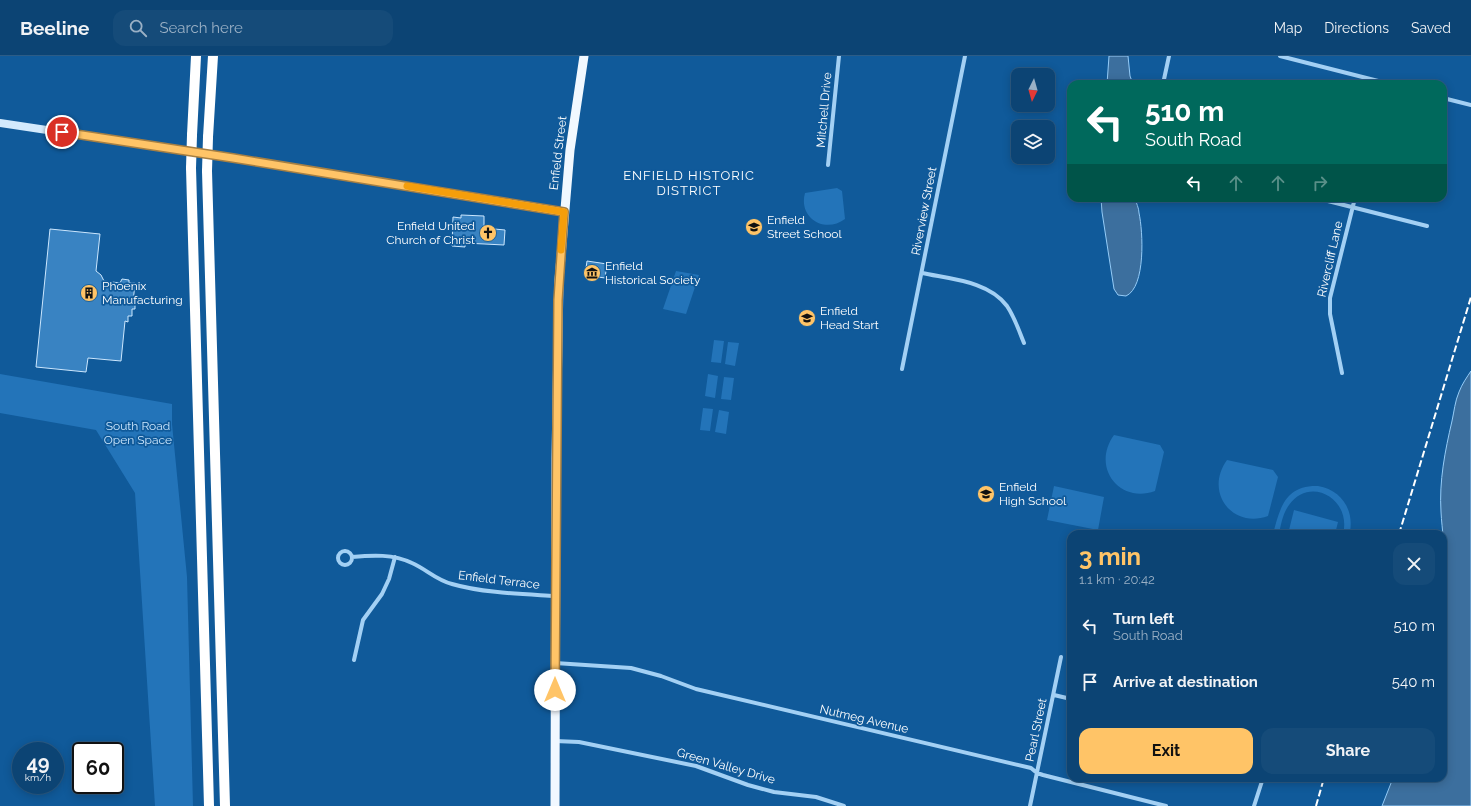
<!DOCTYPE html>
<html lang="en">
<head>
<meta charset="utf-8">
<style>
	:root { --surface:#0c4474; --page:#154b79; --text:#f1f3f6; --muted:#9ab0c5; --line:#2c5c86; --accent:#ffc467 }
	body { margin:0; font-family:Raleway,sans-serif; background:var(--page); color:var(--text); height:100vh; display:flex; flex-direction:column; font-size:15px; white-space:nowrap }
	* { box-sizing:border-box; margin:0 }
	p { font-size:13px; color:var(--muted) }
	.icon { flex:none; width:22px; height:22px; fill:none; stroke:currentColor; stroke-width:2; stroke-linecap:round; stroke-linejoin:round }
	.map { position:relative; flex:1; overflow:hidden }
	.side { position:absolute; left:1067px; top:474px; width:380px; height:252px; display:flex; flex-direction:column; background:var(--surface); border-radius:12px; box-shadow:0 2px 10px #0003,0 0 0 1px var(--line) }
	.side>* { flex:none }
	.top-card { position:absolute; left:1067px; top:24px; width:380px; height:122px; border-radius:12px; box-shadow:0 2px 10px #0003,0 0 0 1px var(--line); background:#00695c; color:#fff; overflow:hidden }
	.needle { width:26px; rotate:185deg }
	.controls { position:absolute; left:1011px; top:12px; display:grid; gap:8px }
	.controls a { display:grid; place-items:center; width:44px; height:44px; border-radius:8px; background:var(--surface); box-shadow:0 2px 10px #0003,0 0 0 1px var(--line); font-size:20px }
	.speed { position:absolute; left:12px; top:686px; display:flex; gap:8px; font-size:20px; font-weight:700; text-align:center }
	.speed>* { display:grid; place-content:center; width:52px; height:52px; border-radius:50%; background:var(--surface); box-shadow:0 2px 10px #0003,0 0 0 1px var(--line); line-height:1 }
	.speed small { font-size:10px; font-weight:400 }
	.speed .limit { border:2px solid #111; border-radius:6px; background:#fff; color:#111 }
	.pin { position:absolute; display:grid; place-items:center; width:34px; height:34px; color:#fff; margin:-17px; border:2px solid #fff; border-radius:50%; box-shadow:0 1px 4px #0007 }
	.me { position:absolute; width:44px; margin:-22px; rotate:0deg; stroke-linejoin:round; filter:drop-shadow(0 0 3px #0008) }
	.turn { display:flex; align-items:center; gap:14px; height:84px; padding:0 12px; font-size:18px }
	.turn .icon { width:52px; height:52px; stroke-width:2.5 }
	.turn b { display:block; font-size:28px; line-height:34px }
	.lanes { display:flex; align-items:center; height:38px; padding:0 12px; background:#0003; justify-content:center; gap:20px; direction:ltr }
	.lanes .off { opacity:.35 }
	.round { display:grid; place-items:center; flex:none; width:42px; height:42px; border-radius:12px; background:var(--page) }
	.head { display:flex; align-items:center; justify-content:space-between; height:68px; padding:0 12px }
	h1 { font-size:24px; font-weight:700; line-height:30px; color:var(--accent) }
	.primary-button { display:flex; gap:8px; margin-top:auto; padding:8px 12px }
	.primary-button a { flex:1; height:46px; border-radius:12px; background:var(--accent); color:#111; font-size:16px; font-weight:700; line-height:46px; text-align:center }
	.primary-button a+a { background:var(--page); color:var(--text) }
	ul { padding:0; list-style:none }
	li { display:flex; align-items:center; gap:12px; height:56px; padding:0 12px }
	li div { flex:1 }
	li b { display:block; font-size:15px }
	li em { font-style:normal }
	header { display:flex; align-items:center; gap:24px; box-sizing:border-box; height:56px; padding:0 20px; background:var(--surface); border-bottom:1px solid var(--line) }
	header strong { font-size:19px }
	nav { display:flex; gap:22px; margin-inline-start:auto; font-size:14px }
	.search { width:280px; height:36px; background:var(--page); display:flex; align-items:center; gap:10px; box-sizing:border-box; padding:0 14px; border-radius:12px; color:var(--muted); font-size:15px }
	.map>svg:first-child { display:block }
	.green { fill:#2374b9 }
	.water { fill:#3c6f9e; stroke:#95ccf8 }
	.building { fill:#3983c2; stroke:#cce7fe }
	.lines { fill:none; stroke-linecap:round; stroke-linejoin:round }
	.minor { stroke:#a3d0f4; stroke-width:4 }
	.secondary { stroke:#d3eafd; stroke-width:8 }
	.primary { stroke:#f1f8ff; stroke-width:9 }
	.motorway { stroke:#fff; stroke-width:10 }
	.rail { stroke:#fff; stroke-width:2; stroke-dasharray:7 3; stroke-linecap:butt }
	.motorway-bridge { stroke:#fff; stroke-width:10 }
	.route-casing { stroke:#a67f43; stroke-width:10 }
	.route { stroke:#ffc467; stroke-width:7 }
	.slow { stroke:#f59e0b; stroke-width:7 }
	.labels { text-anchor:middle; stroke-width:3.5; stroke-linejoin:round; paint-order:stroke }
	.street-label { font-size:12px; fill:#fff; stroke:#105a9a }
	.poi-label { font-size:12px; fill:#fff; stroke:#105a9a; text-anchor:start }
	.park-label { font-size:12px; fill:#cce7fe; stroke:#105a9a }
	.neighbourhood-label { font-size:13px; letter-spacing:1px; fill:#fff; stroke:#105a9a }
</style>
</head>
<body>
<header>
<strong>Beeline</strong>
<div class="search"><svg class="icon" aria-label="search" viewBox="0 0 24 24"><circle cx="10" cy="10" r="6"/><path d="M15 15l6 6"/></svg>Search here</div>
<nav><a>Map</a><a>Directions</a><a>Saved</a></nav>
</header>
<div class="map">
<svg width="1471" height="750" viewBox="0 0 1471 750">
	<rect width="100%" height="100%" fill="#105a9a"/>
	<path class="green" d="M 837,132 L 842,135 L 845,163 C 825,178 798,162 805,137 Z
		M 676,215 L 699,219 L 686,258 L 663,253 Z
		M 714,284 L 724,285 L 721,307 L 711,306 Z
		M 728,286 L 739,287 L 735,310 L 725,308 Z
		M 0,318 L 172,348 L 172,368 L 187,521 L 193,750 L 155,750 L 135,437 L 96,374 L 0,357 Z
		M 708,318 L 718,320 L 715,342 L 705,340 Z
		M 724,321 L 734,322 L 731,344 L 721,343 Z
		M 703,352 L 713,353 L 710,375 L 700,374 Z
		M 719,354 L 729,356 L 726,378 L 715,376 Z
		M 1114,379 L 1160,389 L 1164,396 L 1155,435 C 1119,448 1091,411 1114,379 Z
		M 1227,404 L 1273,414 L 1278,421 L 1268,460 C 1232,473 1204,436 1227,404 Z
		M 1054,430 L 1104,441 L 1098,474 L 1047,464 Z
		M 1318,430 C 1341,434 1354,453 1350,476 L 1352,478 L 1343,478 C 1352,443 1310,419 1289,449 C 1283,457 1281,468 1279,478 L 1273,478 C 1280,452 1285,429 1318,430 Z
		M 1294,454 L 1338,466 L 1335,478 L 1288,478 Z"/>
	<path class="water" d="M 1109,0 L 1128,0 L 1130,20 L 1133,28 L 1107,28 Z
		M 1101,142 L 1135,142 C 1136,147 1139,152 1139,157 C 1143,175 1146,231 1126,240 L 1118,239 L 1114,233 L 1102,156 Z
		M 1471,315 L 1471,750 L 1382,750 L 1393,722 L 1443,722 L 1443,564 C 1452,528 1443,491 1441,456 C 1439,425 1445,395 1452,365 C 1454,356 1455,345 1459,336 C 1462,328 1467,321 1471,315 Z"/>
	<path class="building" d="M 461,159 L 484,160 L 484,172 L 505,174 L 504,189 L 465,187 L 465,191 L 452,190 L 453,161 L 461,162 Z
		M 50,173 L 100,178 L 96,215 L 101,219 L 104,225 L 120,227 L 122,223 L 129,224 L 129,227 L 135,227 L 133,247 L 135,248 L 135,253 L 132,253 L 132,260 L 128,260 L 128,266 L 125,265 L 121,305 L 88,302 L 86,316 L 36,311 Z
		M 587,205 L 607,208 L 605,222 L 585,219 Z"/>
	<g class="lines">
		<path class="minor" d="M 1280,0 L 1390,28
			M 1163,28 L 1169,0
			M 1443,42 L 1471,49
			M 828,109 L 839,0
			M 1316,142 L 1427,170
			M 922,217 C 950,223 989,225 1007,250 C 1015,262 1019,275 1024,287
			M 902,313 L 965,0
			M 1342,317 L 1330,258 L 1330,242 L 1355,142
			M338 502a7 7 0 1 1 14 0a7 7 0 1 1-14 0Z
			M 352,501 C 373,499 393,498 412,507 C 426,513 436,524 452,528 C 483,537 523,538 555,540
			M 354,604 L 363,564 L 382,538 L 389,523 L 395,501
			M 555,607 L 631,612 L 661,620 L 696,633 L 1031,712 L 1037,717 L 1043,719 L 1166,750
			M 1054,639 L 1071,643
			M 555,685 L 579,686 L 696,710 L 748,729 L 774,736 L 816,741 L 844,750
			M 1030,750 L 1061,601
			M 1254,750 L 1263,722"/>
		<path class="secondary" d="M 0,67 L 233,102 L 564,156"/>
		<path class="primary" d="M 555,750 L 556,402 L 559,224 L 570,94 L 584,0"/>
		<path class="motorway" d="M 192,79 L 196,0
			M 208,81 L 213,0
			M 191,112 L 209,750
			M 207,115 L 225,750"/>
		<path class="rail" d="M 1399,478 L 1471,241
			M 1316,750 L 1324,722"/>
		<path class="motorway-bridge" d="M 191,112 L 192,79
			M 207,115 L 208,81"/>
	</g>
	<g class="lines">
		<g class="route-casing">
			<path id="route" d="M 62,76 L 233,102 L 564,156 L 558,244 L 555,634"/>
		</g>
		<use href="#route" class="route"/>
		<path class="slow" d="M 407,130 L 564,156 L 561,194"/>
	</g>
	<defs>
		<g id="school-disc" transform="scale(0.9)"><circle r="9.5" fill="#ffc467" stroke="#105a9a"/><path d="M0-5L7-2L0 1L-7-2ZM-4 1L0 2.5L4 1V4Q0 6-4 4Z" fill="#111"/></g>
		<g id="church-disc" transform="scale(0.9)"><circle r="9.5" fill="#ffc467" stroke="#105a9a"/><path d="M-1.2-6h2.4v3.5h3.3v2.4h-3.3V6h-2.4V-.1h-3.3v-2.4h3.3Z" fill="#111"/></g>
		<g id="museum-disc" transform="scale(0.9)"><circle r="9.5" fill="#ffc467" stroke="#105a9a"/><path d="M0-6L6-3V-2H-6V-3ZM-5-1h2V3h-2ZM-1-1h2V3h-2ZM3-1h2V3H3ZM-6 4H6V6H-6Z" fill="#111"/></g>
		<g id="building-disc" transform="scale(0.9)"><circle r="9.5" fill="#ffc467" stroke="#105a9a"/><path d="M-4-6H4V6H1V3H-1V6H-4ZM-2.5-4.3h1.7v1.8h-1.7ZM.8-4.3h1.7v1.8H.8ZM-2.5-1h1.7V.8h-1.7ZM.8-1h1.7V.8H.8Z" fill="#111"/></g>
	</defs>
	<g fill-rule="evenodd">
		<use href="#school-disc" x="754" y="171"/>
		<use href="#church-disc" x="488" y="177"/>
		<use href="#museum-disc" x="592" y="217"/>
		<use href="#building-disc" x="89" y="237"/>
		<use href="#school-disc" x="807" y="262"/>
		<use href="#school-disc" x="986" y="438"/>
	</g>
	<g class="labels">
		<g class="street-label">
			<text transform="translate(824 54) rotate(-85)" y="4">Mitchell Drive</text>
			<text transform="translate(558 97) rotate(-83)" y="4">Enfield Street</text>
			<text transform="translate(924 155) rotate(-79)" y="4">Riverview Street</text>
			<text transform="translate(1330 203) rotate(-77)" y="4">Rivercliff Lane</text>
			<text transform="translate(499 524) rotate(7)" y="4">Enfield Terrace</text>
			<text transform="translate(864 663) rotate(13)" y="4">Nutmeg Avenue</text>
			<text transform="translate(1036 674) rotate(-78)" y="4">Pearl Street</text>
			<text transform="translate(726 710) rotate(16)" y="4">Green Valley Drive</text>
		</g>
		<g class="poi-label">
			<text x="767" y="168">Enfield<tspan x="767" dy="14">Street School</tspan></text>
			<text x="475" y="174" text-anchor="end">Enfield United<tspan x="475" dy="14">Church of Christ</tspan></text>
			<text x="605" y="214">Enfield<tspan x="605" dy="14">Historical Society</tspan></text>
			<text x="102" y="234">Phoenix<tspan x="102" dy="14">Manufacturing</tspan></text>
			<text x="820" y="259">Enfield<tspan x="820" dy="14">Head Start</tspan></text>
			<text x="999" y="435">Enfield<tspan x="999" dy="14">High School</tspan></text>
		</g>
		<g class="park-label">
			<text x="138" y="374">South Road<tspan x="138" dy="14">Open Space</tspan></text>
		</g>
		<g class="neighbourhood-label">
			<text x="689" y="124">ENFIELD HISTORIC<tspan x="689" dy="15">DISTRICT</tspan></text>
		</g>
	</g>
</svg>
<div class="controls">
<a><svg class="needle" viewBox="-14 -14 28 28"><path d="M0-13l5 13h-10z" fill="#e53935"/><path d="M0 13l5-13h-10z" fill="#9ab0c5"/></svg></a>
<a><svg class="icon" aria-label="layers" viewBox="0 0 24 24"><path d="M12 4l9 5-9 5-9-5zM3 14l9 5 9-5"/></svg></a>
</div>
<div class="speed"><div>49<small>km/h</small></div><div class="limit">60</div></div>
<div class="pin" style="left:62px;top:76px;background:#d93025"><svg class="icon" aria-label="arrive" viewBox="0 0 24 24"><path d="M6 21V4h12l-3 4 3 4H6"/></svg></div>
<svg class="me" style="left:555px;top:634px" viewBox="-20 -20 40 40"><circle r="19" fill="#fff"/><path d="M0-13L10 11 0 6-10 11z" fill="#ffc467"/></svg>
<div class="top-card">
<div class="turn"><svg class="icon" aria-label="left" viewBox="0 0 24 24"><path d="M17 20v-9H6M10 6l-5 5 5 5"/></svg><div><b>510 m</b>South Road</div></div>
<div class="lanes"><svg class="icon" aria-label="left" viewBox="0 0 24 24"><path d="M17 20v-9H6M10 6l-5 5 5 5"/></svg><svg class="icon off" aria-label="ahead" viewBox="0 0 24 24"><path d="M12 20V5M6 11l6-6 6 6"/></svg><svg class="icon off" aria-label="ahead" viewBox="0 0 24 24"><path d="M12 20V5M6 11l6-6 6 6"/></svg><svg class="icon off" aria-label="right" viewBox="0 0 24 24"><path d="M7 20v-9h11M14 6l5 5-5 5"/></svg></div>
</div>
<section class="side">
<div class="head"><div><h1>3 min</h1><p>1.1 km · 20:42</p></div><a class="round"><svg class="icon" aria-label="close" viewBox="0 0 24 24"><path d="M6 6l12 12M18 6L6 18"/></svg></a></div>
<ul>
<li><svg class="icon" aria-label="left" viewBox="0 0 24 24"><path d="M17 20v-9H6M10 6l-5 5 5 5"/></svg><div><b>Turn left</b><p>South Road</p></div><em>510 m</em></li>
<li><svg class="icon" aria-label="arrive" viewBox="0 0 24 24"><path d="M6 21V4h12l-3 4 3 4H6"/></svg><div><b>Arrive at destination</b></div><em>540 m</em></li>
</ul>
<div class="primary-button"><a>Exit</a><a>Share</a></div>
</section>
</div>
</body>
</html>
